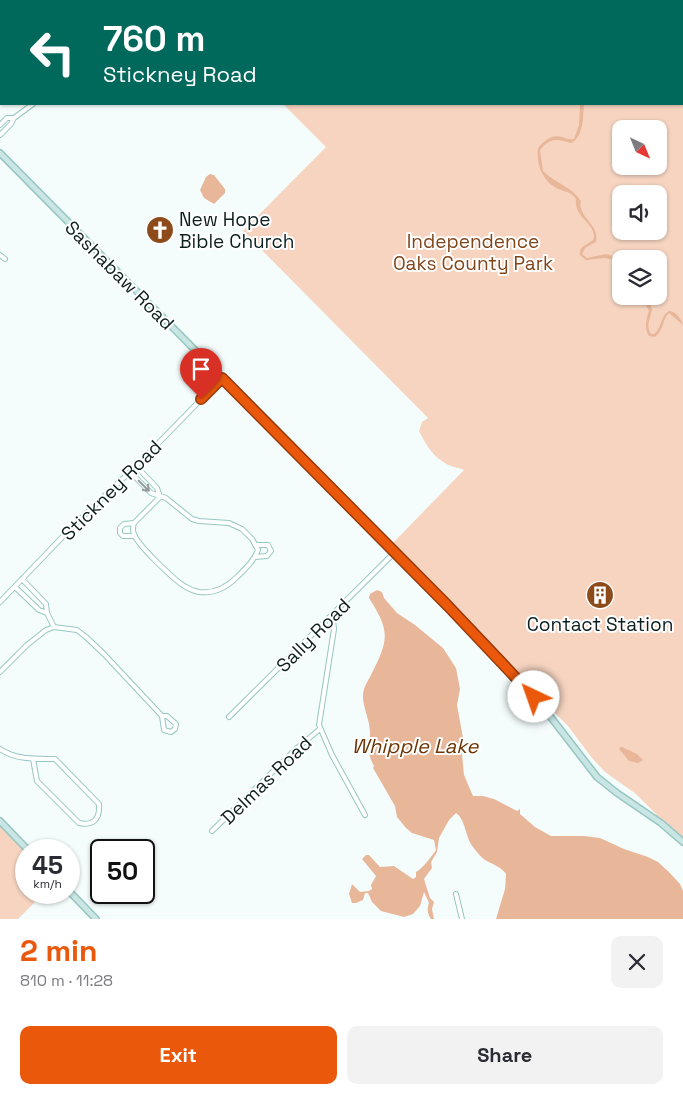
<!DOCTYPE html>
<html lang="en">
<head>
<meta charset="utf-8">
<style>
	:root { --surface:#fff; --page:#f2f2f3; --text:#2b2b33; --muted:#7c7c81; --accent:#ea580c }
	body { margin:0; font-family:"Space Grotesk",sans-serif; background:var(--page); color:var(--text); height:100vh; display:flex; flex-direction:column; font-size:19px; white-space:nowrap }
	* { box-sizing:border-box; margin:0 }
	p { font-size:16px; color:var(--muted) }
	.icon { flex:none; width:28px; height:28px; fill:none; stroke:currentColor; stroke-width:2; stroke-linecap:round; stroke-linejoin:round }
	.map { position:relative; height:919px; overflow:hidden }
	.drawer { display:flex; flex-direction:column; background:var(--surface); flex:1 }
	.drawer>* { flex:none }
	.banner { position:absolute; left:0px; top:0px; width:684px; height:105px; box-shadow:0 1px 4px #0004; background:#00695c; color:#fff; overflow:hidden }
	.needle { width:32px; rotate:137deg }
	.controls { position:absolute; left:612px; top:120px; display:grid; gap:10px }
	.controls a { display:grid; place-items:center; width:55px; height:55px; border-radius:10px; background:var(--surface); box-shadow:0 1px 4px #0004; font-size:25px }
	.speed { position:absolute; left:15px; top:839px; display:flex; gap:10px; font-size:25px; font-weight:700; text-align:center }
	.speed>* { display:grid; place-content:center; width:65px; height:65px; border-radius:50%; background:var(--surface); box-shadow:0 1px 4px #0004; line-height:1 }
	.speed small { font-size:12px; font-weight:400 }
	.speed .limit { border:2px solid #111; border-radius:8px; background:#fff; color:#111 }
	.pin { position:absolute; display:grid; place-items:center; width:42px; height:42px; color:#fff; margin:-51px -21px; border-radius:50% 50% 50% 0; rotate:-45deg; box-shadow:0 0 5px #0007 }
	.pin .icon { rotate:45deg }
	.me { position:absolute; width:55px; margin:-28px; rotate:318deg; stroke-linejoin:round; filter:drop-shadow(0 0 4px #0008) }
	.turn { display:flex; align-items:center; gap:18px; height:105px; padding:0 20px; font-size:22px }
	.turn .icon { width:65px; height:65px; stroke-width:2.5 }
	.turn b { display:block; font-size:35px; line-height:42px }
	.round { display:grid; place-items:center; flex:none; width:52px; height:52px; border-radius:10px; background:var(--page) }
	.headline { display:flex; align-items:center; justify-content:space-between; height:85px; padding:0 20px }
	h1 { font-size:30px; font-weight:800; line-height:38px; color:var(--accent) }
	.cta { display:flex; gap:10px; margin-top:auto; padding:10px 20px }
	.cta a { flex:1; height:58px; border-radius:10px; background:var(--accent); color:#fff; font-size:20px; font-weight:800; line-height:58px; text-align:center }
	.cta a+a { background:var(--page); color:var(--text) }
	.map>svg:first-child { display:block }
	.green { fill:#f6d4c0; fill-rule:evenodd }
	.water { fill:#e8b79a }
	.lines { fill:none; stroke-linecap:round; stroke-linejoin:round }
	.stream { stroke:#e8b79a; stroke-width:1 }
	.street-casing { stroke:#96c6c2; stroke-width:6 }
	.secondary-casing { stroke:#96c6c2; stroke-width:8 }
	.street { stroke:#fff; stroke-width:4 }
	.secondary { stroke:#c9e6e4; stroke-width:5 }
	.oneway { stroke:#929b9a }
	.route-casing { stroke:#983908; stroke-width:12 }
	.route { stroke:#ea580c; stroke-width:9 }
	.labels { text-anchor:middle; stroke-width:4; stroke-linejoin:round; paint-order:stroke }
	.poi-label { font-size:19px; fill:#0d201f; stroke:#fff; text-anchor:start }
	.park-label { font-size:19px; fill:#82461b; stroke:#fff }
	.street-label { font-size:19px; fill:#0d201f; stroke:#fff }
	.water-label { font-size:20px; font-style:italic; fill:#6d3201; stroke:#fff }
</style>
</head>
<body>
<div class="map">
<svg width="683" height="919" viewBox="0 0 683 919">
	<rect width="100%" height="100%" fill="#f4fdfc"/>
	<path class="green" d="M 192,0 L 683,0 L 683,841 L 636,794 L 605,772 L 592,758 L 568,726 L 389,547 L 464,470 C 458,467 450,467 445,463 C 432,456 425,443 419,431 L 422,422 L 428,418 L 243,231 L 326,147 L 283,104 L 682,104 L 682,1 ZM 621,129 L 659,129 L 659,166 L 621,166 ZM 621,194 L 659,194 L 659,231 L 621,231 ZM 621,259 L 659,259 L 659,296 L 621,296 Z
		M 0,825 L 26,851 L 26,892 L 44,893 L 18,919 L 0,919 Z"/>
	<path class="water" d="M 580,104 L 584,104 C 583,116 584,137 571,143 C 557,139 551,137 540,150 L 543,171 C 555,183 572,187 581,201 C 577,217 600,224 596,242 L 585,248 L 582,254 L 587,258 L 606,254 L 619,258 L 628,259 L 621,259 L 621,261 L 605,258 L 586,260 L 580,255 C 579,246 587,245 593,240 C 599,225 573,218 576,199 C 571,191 564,192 556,188 C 542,180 536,164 538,148 C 544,141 551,134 562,137 C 567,138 568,140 574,139 L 579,125 Z
		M 210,174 L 214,175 L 225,189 L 225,193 L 214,204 L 204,198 L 200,190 L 206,177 Z
		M 648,296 L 653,296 L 649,302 L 652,309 C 651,318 645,325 651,334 L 654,334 C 662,328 660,316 669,311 C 675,311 682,319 683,325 L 669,313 C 662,319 665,329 655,337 L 649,336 C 644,328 646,319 649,311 L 646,305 Z
		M 377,590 L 382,592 L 384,598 L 397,613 L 415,625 L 443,648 L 456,668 L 460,689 L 457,705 L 463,738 L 461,744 L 464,775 L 473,796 L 483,796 L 494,799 L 517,811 L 520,809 L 520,814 L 535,827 L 551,836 L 584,836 L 600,838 L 624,849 L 648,857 L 658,862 L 669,872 L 680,884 L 683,891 L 683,919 L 496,919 L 505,889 L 506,874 C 501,867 494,865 487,861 C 481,858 477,852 473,847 C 465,837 466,820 456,813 L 449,820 L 439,838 L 437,852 L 431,862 L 432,868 L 424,879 L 430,898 L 434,902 L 432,909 L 434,919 L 431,919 C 427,914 427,908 429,903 L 424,892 L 420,906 L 413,914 L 404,917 L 381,911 L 372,902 L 368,893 L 365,893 L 363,900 L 356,903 L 352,903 L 349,894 L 352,884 L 360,892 L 369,891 L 372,889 L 371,885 L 376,876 L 362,859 L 366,855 L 369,855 L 380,867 L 394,866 L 413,879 L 416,877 L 416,872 C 424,867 431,857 436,850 L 434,840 L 412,833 L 406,828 L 397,817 L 395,806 L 373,768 L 374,766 C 367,754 369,747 370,736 C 371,721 362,707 363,694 C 364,685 369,680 372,673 C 389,639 390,631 369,598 L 370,594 Z
		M 622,747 L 637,754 L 643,760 L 638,763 L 629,761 L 620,750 L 619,748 Z"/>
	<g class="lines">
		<path class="stream" d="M 682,80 L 683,80"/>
		<g class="street-casing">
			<path id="street" d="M 98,0 L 98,1
				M 0,48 L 1,49
				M 0,125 L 7,118 L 14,118
				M 0,135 L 11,124 L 14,118 L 33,104
				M 0,255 L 5,259
				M 136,466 L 157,488 L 160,497
				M 130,472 L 151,493 L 166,498 L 192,519 L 199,521 L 229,523 L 242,529 L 252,539 L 258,550 C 254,561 245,569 237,577 C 227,587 214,594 199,592 C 193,591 187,588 181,584 C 171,576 138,546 134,534 C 132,530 133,527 134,523 L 160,497
				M 134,523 L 124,524 L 120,528 L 120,533 L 123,536 L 135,536
				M 255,557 L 267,556 L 271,551 L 268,545 L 256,545
				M 22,579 L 46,604 L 47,613 L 54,627
				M 15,587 L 39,610 L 47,613
				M 0,602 L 73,526 L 136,466 L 222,378
				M 331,617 L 333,620 L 334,629 L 319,725 L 332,755 L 365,815
				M 0,672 L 27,645 L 46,630 L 54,627 L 77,630 L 86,637 L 103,653 L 162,716
				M 162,716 L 167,716 L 176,724 L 175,729 L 171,732 L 164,730 Z
				M 229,717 L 395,552
				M 0,749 C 16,760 36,759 55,759 L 99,804 C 100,819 94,826 79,823 L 37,781 L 33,759
				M 212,831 L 297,748 L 320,729
				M 456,894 L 462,919"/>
		</g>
		<g class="secondary-casing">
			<path id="secondary" d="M 0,153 L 477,635 L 539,702 L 597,777 L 617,793 L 661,823 L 683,842
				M 0,821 L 28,850
				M 69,891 L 96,919"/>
		</g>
		<use href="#street" class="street"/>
		<use href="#secondary" class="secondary"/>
	</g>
	<defs><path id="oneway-shaft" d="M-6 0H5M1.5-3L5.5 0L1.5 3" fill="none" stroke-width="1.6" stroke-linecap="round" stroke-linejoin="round" transform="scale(1.25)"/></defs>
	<use class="oneway" href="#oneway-shaft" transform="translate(144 486) rotate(45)"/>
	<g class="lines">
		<g class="route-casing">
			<path id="route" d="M 201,399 L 222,378 L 448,606 L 534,697"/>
		</g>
		<use href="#route" class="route"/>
	</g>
	<defs>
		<g id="church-disc" transform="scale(1.4375)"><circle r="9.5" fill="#8d4a1b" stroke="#fff"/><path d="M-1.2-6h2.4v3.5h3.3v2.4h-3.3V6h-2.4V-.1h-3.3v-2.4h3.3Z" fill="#fff"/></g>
		<g id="building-disc" transform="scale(1.4375)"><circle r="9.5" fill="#8d4a1b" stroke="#fff"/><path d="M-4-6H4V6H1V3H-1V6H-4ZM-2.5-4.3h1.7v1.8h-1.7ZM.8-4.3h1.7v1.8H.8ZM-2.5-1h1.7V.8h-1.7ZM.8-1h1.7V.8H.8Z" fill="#fff"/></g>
	</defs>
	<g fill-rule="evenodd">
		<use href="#church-disc" x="160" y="230"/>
		<use href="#building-disc" x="600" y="595"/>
	</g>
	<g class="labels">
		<g class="poi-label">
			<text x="179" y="226">New Hope<tspan x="179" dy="22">Bible Church</tspan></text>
			<text x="600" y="631" text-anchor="middle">Contact Station</text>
		</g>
		<g class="park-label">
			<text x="473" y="248">Independence<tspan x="473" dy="22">Oaks County Park</tspan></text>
		</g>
		<g class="street-label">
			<text transform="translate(120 275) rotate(45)" y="7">Sashabaw Road</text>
			<text transform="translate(111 490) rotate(-45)" y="7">Stickney Road</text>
			<text transform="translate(313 635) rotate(-45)" y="7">Sally Road</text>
			<text transform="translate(266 780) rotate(-44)" y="7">Delmas Road</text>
		</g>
		<g class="water-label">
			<text x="415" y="753">Whipple Lake</text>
		</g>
	</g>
</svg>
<div class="controls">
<a><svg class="needle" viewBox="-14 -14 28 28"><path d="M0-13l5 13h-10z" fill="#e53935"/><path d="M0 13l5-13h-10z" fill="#7c7c81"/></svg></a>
<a><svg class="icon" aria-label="sound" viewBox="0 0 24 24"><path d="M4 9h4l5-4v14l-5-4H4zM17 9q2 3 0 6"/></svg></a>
<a><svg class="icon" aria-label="layers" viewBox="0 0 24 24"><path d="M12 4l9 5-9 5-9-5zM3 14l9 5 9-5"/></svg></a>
</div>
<div class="speed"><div>45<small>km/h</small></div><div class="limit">50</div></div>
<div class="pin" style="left:201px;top:399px;background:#d93025"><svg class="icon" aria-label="arrive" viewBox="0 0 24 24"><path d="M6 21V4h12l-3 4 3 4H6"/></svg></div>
<svg class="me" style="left:534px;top:697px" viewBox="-20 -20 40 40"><circle r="19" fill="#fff"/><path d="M0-13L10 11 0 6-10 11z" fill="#ea580c"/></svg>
<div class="banner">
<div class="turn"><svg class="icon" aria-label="left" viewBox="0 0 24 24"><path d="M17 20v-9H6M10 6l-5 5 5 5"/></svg><div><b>760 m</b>Stickney Road</div></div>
</div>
</div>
<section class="drawer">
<div class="headline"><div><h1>2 min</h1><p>810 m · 11:28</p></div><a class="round"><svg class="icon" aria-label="close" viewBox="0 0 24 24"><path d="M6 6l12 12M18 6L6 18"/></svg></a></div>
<div class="cta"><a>Exit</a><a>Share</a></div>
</section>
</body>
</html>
